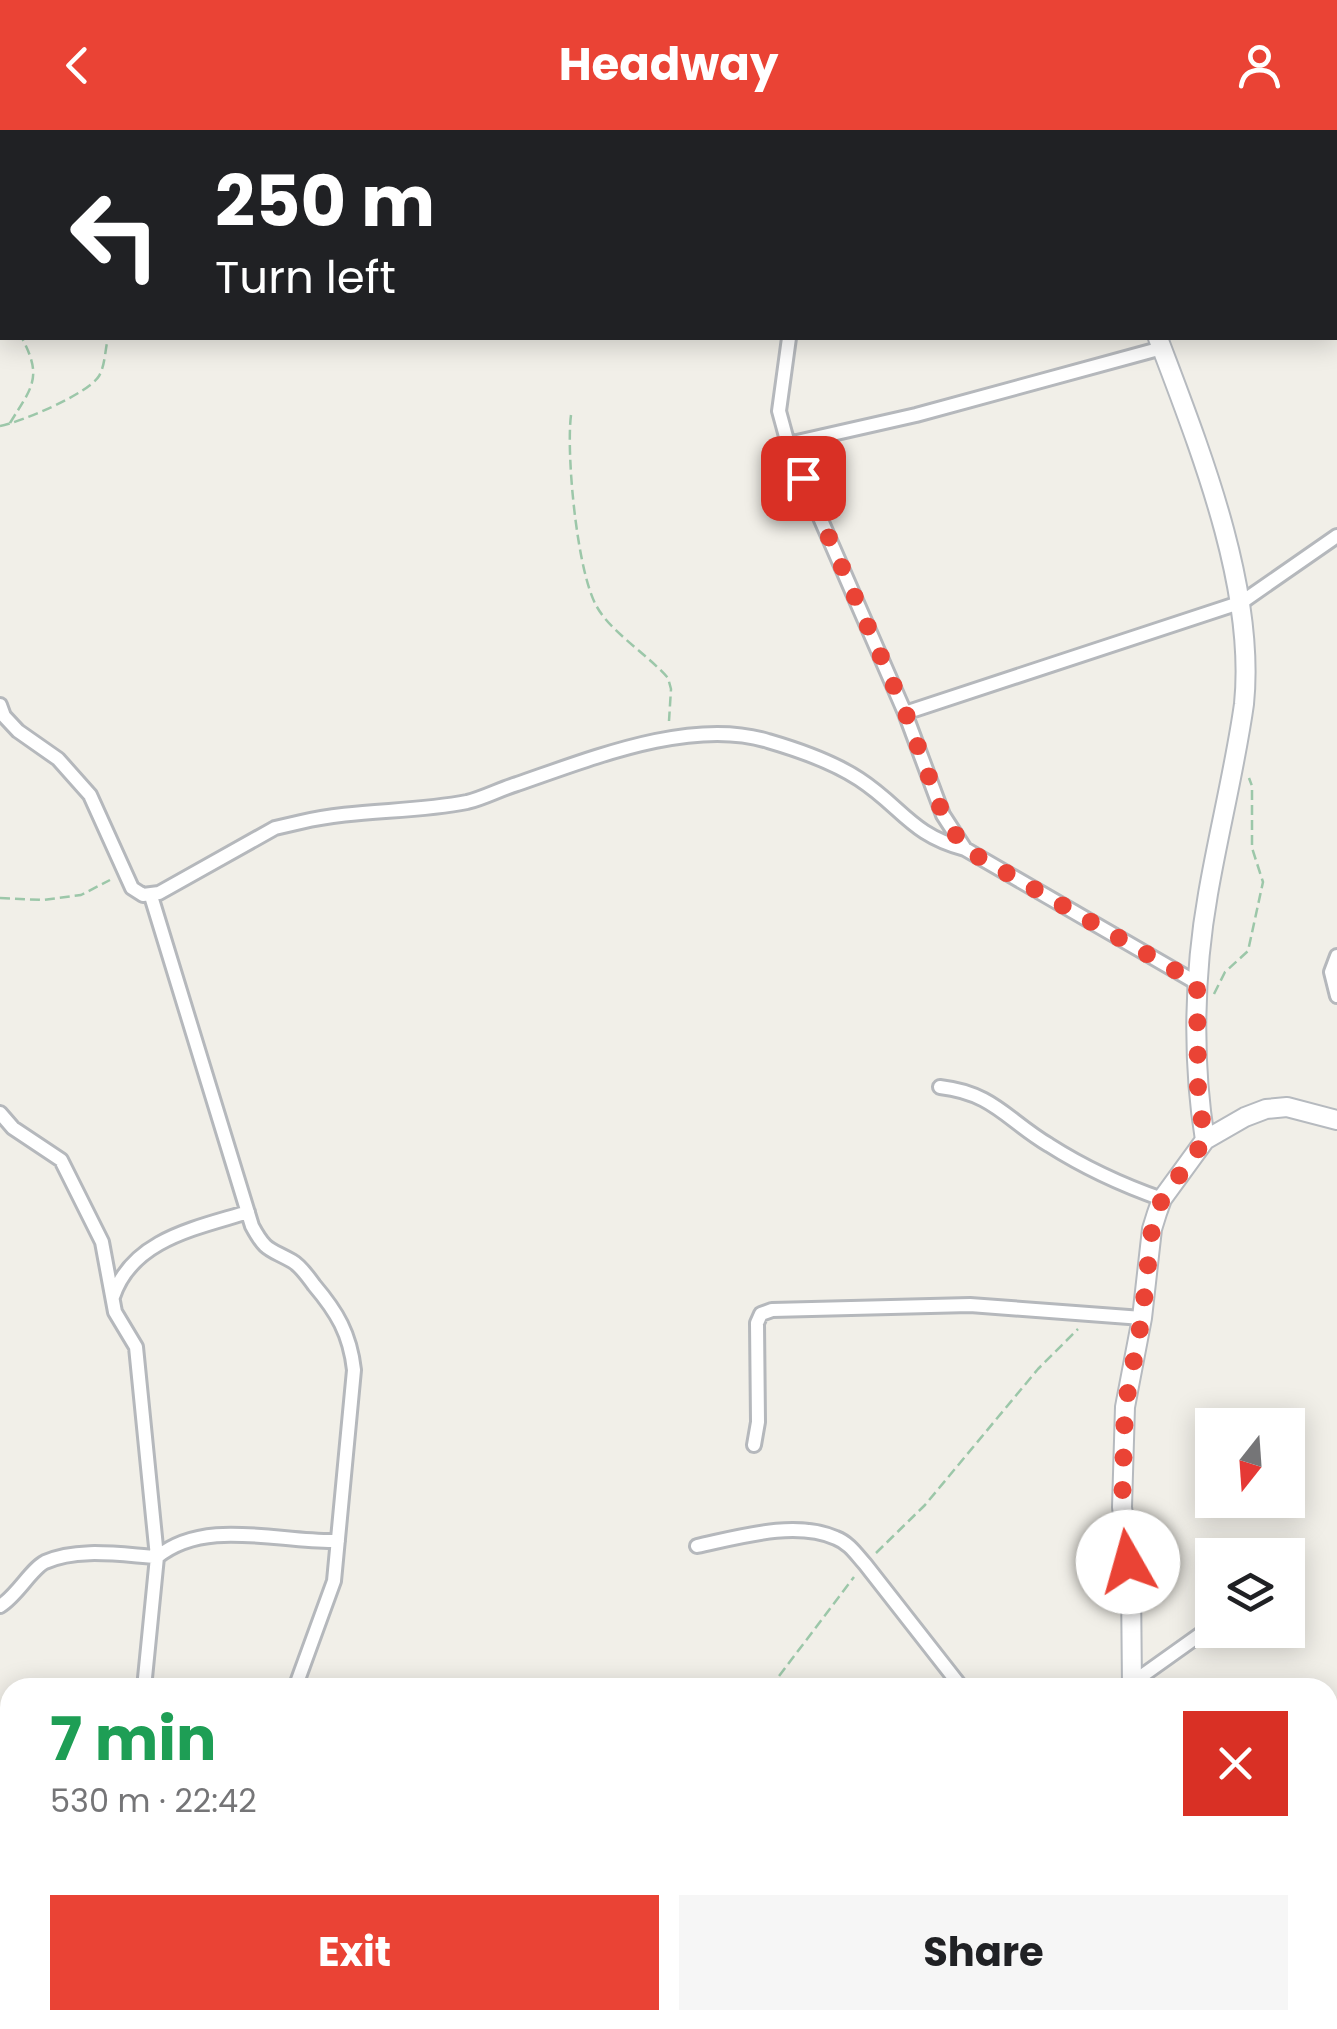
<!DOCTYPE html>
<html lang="en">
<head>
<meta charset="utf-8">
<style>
	:root { --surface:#fff; --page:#f6f6f6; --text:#202124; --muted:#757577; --accent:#ea4335 }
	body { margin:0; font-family:Poppins,sans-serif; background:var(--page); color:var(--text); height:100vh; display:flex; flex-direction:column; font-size:38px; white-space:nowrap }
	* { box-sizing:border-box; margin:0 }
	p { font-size:32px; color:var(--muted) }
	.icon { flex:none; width:55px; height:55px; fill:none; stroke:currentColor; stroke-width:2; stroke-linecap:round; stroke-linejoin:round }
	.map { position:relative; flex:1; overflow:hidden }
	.panel { position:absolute; left:0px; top:1548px; width:1338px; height:352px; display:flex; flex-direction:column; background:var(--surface); border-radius:30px 30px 0 0; box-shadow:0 5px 25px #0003 }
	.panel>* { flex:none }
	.hud { position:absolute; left:0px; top:0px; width:1338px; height:210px; box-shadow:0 5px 25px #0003; background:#202124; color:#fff; overflow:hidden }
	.needle { width:65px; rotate:197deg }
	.controls { position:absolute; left:1195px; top:1278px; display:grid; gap:20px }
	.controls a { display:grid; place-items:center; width:110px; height:110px; border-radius:0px; background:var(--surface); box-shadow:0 5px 25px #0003; font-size:50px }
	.pin { position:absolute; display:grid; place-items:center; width:85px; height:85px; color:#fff; margin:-42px; border-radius:20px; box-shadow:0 5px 15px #0006 }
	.me { position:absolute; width:110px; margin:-55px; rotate:353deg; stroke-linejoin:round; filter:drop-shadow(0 0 8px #0008) }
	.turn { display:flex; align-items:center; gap:35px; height:210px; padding:0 50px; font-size:45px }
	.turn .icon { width:130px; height:130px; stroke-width:2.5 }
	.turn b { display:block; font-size:70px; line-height:85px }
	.round { display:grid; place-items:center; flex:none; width:105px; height:105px; border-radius:0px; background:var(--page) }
	.head { display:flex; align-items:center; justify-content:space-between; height:170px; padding:0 50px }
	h1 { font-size:60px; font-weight:700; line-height:75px; color:#1e9e55 }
	.action { display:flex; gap:20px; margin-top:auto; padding:20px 50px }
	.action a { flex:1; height:115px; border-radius:0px; background:var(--accent); color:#fff; font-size:40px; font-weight:700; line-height:115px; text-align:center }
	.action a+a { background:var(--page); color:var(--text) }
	header { display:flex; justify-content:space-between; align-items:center; height:130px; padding:0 50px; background:var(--accent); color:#fff; font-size:45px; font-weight:700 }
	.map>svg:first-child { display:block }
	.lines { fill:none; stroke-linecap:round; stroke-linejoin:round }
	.street-casing { stroke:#b5b8bc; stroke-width:18 }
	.secondary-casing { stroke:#b6babf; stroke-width:22 }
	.path { stroke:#9cc7a9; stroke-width:2.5; stroke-dasharray:10 5; stroke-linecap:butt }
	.street { stroke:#fff; stroke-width:12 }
	.secondary { stroke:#fff; stroke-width:18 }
	.route { stroke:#ea4335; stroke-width:18; stroke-dasharray:0 32.4 }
</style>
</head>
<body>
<header><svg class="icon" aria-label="back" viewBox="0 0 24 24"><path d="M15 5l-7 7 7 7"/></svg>Headway<svg class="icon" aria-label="person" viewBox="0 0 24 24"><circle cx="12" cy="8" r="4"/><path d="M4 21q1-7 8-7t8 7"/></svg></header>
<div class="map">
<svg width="1337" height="1899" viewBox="0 0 1337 1899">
	<rect width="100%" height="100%" fill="#f1efe8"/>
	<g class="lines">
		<g class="street-casing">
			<path id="street" d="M 814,2 L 815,0
				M 789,208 L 779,281 L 788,314 L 905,583 L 943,685 L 965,719
				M 788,314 L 916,285 L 1162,218
				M 0,575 L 4,586 L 18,601 L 58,629 L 90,665 L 132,758 L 143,765 L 159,763 L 275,698 L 301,692 C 355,679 412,683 467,672 C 484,668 500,659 517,654 C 590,629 692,587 768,611 C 799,620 833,632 859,649 C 902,677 911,705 965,719 L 1197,853
				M 905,583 L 1242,472 L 1337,406
				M 151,766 L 252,1096 C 266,1122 269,1118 292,1131 C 301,1136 308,1147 314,1155 C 337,1182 350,1204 354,1240 L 334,1451 L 295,1558
				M 1337,826 L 1331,842 L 1337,866
				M 940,957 C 993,963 1007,990 1049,1015 C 1085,1038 1122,1055 1162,1069
				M 0,983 L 13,998 L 61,1030 L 102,1112 L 115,1182 L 136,1217 L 157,1427 L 144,1558
				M 113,1167 C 132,1109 197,1098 248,1082
				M 754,1315 L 758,1292 L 757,1193 L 761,1184 L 772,1180 L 970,1175 L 1142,1188
				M 697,1416 C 739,1407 795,1390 836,1408 C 849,1413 856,1424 865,1434 L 962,1558
				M 0,1476 C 17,1466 31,1439 45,1432 C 78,1417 123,1425 157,1427 C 206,1387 280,1413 338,1411
				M 1132,1553 L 1212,1496
				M 45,1899 L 52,1890
				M 228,1899 L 230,1890"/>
		</g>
		<g class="secondary-casing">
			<path id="secondary" d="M 1087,0 L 1088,2
				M 1158,208 C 1199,317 1256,457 1244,574 C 1235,638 1219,700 1208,764 C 1194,843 1192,930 1205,1010
				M 1132,1558 L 1131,1453 L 1122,1377 L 1125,1277 L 1142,1188 L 1152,1099 L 1157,1083 L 1162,1069 L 1205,1010 L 1245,987 L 1266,979 L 1287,977 L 1337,990
				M 1119,1899 L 1121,1890"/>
		</g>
		<path class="path" d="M 762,0 L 765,2
			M 198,2 L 201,0
			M 0,79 L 2,79
			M 0,202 L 2,202
			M 571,285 C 566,324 577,443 597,477 C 611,502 648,525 668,548 L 671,559 L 669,591
			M 10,293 C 32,257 43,248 22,208
			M 0,296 C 21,292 88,264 99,246 C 105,236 105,220 108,208
			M 0,768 L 43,770 L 81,765 L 110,750
			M 1214,864 L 1225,842 L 1248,821 L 1263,752 L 1252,718 L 1252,656 L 1249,648
			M 876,1423 L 925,1375 L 1038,1239 L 1078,1199
			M 770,1558 L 854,1447
			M 0,1657 L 10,1667
			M 0,1763 L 10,1709
			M 1218,1890 L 1222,1899"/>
		<use href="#street" class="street"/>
		<use href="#secondary" class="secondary"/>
	</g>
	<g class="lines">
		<path class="route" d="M 803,348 L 906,584 L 943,685 L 965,719 L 1197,853 L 1198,964 L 1205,1010 L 1162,1069 L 1152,1099 L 1142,1188 L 1125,1277 L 1122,1377 L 1128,1432"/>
	</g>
</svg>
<div class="controls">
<a><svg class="needle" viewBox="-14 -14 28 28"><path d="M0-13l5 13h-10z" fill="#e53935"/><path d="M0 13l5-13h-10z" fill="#757577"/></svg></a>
<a><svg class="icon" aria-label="layers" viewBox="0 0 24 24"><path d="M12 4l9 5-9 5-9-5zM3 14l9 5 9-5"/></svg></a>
</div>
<div class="pin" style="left:803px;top:348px;background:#d93025"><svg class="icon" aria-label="arrive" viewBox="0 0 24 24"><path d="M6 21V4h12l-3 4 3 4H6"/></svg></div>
<svg class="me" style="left:1128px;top:1432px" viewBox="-20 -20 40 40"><circle r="19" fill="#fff"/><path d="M0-13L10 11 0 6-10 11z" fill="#ea4335"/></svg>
<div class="hud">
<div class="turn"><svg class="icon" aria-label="left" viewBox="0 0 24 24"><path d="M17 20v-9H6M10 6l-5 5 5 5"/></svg><div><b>250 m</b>Turn left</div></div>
</div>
<section class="panel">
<div class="head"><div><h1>7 min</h1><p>530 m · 22:42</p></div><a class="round" style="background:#d93025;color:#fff"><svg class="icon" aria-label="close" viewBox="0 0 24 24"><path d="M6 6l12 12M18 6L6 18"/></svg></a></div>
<div class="action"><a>Exit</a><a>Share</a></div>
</section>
</div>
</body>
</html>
